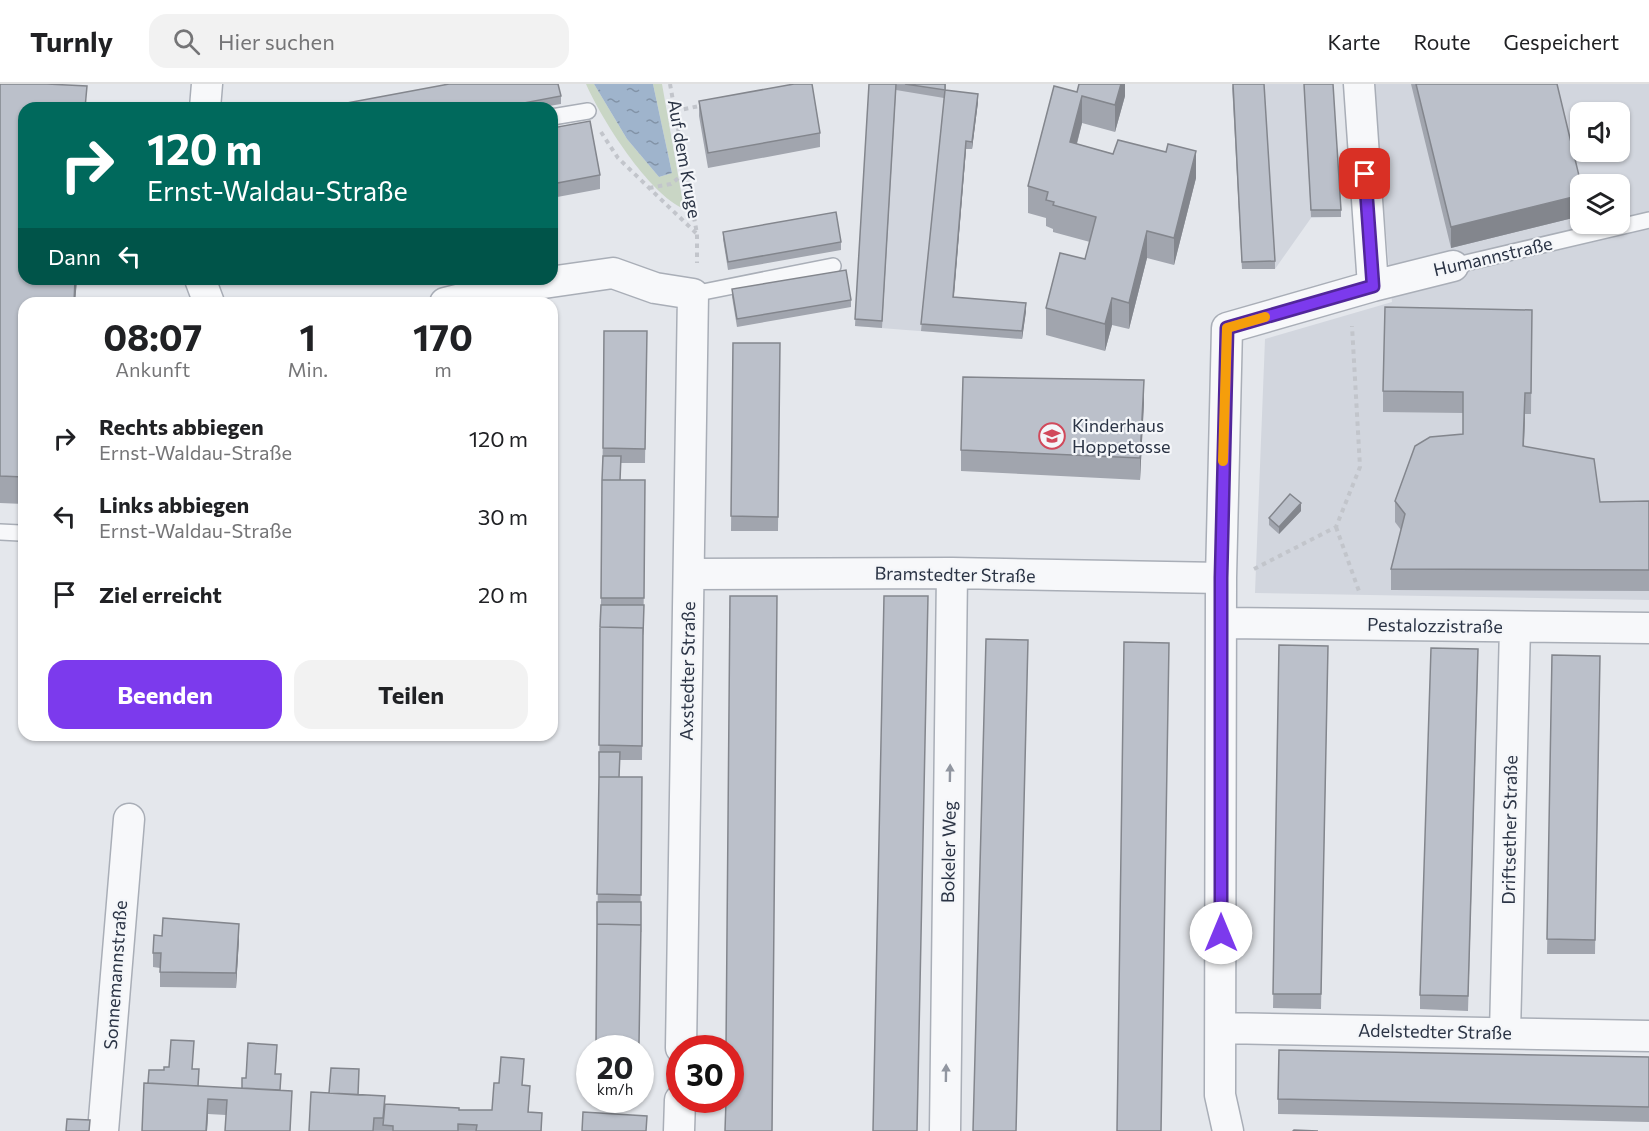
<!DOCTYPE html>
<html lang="de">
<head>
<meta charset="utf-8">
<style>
	:root { --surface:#fff; --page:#f2f2f2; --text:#202124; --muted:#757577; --line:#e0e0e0; --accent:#7c3aed }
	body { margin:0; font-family:Commissioner,sans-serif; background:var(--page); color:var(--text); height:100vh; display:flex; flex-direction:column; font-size:22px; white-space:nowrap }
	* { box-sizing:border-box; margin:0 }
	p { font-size:20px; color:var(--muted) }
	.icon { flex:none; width:33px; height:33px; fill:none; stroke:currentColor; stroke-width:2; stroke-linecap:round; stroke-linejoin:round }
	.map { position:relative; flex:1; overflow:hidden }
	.drawer { position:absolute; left:18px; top:213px; width:540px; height:444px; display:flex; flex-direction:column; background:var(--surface); border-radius:18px; box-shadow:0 2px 4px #0004 }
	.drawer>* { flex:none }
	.guide { position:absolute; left:18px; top:18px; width:540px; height:183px; border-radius:18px; box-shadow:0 2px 4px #0004; background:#00695c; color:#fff; overflow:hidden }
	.fabs { position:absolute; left:1570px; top:18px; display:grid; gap:12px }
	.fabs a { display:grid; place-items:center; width:60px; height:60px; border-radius:12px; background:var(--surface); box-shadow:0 2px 4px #0004; font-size:30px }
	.speed { position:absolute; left:576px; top:951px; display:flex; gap:12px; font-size:30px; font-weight:700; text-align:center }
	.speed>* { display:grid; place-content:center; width:78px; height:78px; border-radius:50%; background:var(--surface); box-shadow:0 2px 4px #0004; line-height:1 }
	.speed small { font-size:15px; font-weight:400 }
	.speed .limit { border:9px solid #d22; background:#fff; color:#111 }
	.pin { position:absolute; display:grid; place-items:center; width:51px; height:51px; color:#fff; margin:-26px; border-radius:12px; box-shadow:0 3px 9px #0006 }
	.me { position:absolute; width:66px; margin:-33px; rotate:0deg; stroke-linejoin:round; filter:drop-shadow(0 0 4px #0008) }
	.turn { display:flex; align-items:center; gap:21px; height:126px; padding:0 30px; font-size:27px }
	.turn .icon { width:78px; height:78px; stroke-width:2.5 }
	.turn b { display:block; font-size:42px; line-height:51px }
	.then { display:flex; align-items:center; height:57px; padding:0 30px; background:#0003; gap:12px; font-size:22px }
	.eta { display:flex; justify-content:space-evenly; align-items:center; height:102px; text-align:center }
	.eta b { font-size:36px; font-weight:700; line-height:42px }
	.primary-button { display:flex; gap:12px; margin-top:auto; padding:12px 30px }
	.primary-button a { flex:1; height:69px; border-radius:18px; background:var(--accent); color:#fff; font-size:24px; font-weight:700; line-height:69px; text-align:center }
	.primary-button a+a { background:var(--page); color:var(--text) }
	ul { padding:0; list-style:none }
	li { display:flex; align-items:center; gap:18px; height:78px; padding:0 30px }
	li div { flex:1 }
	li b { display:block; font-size:22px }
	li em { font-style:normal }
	header { display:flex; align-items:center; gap:36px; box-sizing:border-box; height:84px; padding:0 30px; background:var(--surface); border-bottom:2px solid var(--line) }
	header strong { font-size:28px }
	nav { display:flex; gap:33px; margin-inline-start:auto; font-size:21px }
	.search { width:420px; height:54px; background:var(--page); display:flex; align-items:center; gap:15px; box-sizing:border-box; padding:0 21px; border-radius:18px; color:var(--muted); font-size:22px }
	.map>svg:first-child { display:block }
	.built { fill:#d2d6de; fill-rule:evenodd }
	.green { fill:#c9d6c5 }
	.water { fill:url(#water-ripples) }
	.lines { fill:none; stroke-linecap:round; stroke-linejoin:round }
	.lane-casing { stroke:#a9aeb7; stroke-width:18 }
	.street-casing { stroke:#a9aeb7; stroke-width:33 }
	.path { stroke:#c2c5cb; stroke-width:4; stroke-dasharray:4.5 4.5; stroke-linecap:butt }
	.lane { stroke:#f7f8fa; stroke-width:15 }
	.street { stroke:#f7f8fa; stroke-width:30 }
	.wall { fill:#a1a5ae }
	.shaded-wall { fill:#83868d }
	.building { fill:#bbc0ca; stroke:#83868d; stroke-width:1.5 }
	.oneway { fill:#9196a0 }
	.route-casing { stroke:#51269a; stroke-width:15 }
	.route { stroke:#7c3aed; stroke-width:10 }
	.slow { stroke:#f59e0b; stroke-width:10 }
	.labels { text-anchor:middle; stroke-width:4.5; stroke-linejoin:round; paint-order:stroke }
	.street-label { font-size:18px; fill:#2b3445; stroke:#f4f6f9 }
	.poi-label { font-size:18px; fill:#2b3445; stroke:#f4f6f9; text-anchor:start }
</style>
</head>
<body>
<header>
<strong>Turnly</strong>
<div class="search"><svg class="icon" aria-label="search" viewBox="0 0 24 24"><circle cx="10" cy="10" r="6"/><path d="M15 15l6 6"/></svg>Hier suchen</div>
<nav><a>Karte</a><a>Route</a><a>Gespeichert</a></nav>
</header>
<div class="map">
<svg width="1649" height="1047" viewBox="0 0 1649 1047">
	<defs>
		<pattern id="water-ripples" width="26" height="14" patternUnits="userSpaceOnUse" patternTransform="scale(1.5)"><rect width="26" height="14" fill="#9fb4cc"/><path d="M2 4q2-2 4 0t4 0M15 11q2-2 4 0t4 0" fill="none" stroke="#8293a7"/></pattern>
	</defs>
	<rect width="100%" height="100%" fill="#e4e7ec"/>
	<path class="built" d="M 946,0 L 945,14 L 978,18 L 972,65 L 966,65 L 953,220 L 1026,227 L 1022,255 L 855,242 L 869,4 Z
		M 1232,0 L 1332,0 L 1341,133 L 1311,134 L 1275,185 L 1242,185 Z
		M 1373,0 L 1649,0 L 1649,516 L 1255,509 L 1265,255 L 1392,218 ZM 1581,28 L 1620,28 L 1620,68 L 1581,68 ZM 1581,100 L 1620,100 L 1620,140 L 1581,140 Z"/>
	<path class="green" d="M 586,0 L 594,0 L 627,55 L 659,93 L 672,89 L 653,0 L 662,0 L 684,125 C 648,109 602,36 586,0 Z"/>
	<path class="water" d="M 594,0 L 653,0 L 672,89 L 659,93 L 627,55 Z"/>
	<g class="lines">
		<g class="lane-casing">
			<path id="lane" d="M 552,33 L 588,27
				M 1453,182 L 1649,136
				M 693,210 L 833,182
				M 0,448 L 20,449"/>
		</g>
		<g class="street-casing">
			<path id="street" d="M 205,24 L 207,0
				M 200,195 L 209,219
				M 1373,202 L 1453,182
				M 445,219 L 501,205 L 613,189 L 655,204 L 693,210 L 681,964
				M 690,490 L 952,489 L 1221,494
				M 1222,539 L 1649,544
				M 1221,944 L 1649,952
				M 1505,949 L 1515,543
				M 103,1047 L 129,735
				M 679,1047 L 680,1016
				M 945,1047 L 952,489
				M 1228,1047 L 1220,1011 L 1221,494 L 1227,244 L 1373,202 L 1359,0"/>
		</g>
		<path class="path" d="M 670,0 L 697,150 L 697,179
			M 675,27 L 704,21
			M 601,48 L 618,74 L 696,149
			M 649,104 L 671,100 L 687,87
			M 1336,443 L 1360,510
			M 1254,485 L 1336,443 L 1360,383 L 1352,242"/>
		<use href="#lane" class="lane"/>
		<use href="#street" class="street"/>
	</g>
	<path class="wall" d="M 0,0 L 87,24 L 24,195 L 77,195 L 75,219 L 24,219 L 24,420 L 0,419 Z
		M 869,0 L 946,0 L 946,6 L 978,18 L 972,65 L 966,65 L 954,213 L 1026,227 L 1022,255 L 921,247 L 944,14 L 896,6 L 882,244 L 855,242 Z
		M 1125,0 L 1125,12 L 1115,48 L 1082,39 L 1077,60 L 1196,94 L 1174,181 L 1147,174 L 1129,245 L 1112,241 L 1105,267 L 1046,251 L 1046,224 L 1085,175 L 1090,158 L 1053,148 L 1053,145 L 1046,142 L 1046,134 L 1028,129 L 1028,102 L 1077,8 Z
		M 1232,0 L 1275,177 L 1275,185 L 1242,185 Z
		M 1304,0 L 1341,126 L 1341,133 L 1311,133 Z
		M 1411,0 L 1557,0 L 1581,100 L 1581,132 L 1451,164 Z
		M 561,12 L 561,20 L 537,24 L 320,24 Z
		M 699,17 L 820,49 L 820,63 L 708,84 L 699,32 Z
		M 552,44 L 600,91 L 600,105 L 552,114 Z
		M 723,148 L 841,158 L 841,166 L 728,186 L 723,155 Z
		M 732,205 L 851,216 L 851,223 L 737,243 L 732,213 Z
		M 1532,226 L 1531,330 L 1525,330 L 1524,362 L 1600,418 L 1649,417 L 1649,507 L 1391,506 L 1391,485 L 1401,446 L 1395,438 L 1395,417 L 1463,350 L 1463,329 L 1383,328 L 1383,307 Z
		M 604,247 L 647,247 L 645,379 L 621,379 L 620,396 L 645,396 L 642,676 L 620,676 L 619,693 L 642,693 L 639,964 L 596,964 Z
		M 733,259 L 780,259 L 778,447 L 731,447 Z
		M 1144,318 L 1140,396 L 961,387 L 961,366 Z
		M 1301,427 L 1279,450 L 1269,441 L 1269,434 Z
		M 1279,561 L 1328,562 L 1321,925 L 1273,924 Z
		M 1552,571 L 1600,572 L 1595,870 L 1547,870 Z
		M 1478,579 L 1468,927 L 1420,925 L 1420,911 Z
		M 239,855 L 236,904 L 160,903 L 160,884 L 153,883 L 153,869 Z
		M 277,969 L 275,990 L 280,1006 L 292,1021 L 226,1031 L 208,1030 L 207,1047 L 142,1047 L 148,999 L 164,986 L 193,985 L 198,1002 L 242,1004 L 246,994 Z
		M 1649,973 L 1649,1038 L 1278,1030 L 1278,1015 Z
		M 523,1001 L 529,1028 L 542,1047 L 309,1047 L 358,1011 L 385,1020 L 459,1026 L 492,1026 Z"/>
	<path class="shaded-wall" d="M 1121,0 L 1125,0 L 1125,12 L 1115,48 L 1115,21 Z
		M 978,10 L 978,18 L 972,65 L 972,58 Z
		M 1082,12 L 1082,39 L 1070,85 L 1070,58 Z
		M 966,57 L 966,65 L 953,221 L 953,213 Z
		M 1196,67 L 1196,94 L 1174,181 L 1174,154 Z
		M 1581,111 L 1581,132 L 1451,164 L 1451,143 Z
		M 1147,147 L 1147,174 L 1129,245 L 1129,219 Z
		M 75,195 L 77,195 L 75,219 L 74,219 Z
		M 1112,214 L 1112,241 L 1105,267 L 1105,240 Z
		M 1026,219 L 1026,227 L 1022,255 L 1022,247 Z
		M 1144,296 L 1144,318 L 1140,396 L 1140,374 Z
		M 1525,309 L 1525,330 L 1523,383 L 1523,362 Z
		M 1301,419 L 1301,427 L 1279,450 L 1279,443 Z
		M 239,840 L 239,855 L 236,904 L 236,889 Z
		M 208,1015 L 208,1030 L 207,1047 L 206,1047 Z"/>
	<path class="building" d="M 0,0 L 47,0 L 87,2 L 85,24 L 24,24 L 24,195 L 75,195 L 74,219 L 24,219 L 24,393 L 0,392 Z
		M 449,0 L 558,0 L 561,12 L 497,24 L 320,24 Z
		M 794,0 L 812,0 L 820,49 L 708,69 L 699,17 Z
		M 869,0 L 896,0 L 882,237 L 855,235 Z
		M 905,0 L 945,0 L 945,6 Z
		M 1079,0 L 1121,0 L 1115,21 L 1082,12 L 1070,58 L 1113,70 L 1118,56 L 1166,68 L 1168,60 L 1196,67 L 1174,154 L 1147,147 L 1129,219 L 1112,214 L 1105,240 L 1046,224 L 1060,169 L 1085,175 L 1096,133 L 1053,121 L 1054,118 L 1046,116 L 1048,108 L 1028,102 L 1054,2 L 1077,8 Z
		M 1233,0 L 1264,0 L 1275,177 L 1242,178 Z
		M 1304,0 L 1333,0 L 1341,126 L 1311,126 Z
		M 1416,0 L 1557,0 L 1581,100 L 1581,111 L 1451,143 Z
		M 945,6 L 978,10 L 972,58 L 966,57 L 953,213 L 1026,219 L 1022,247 L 921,240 Z
		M 590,37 L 600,91 L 552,100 L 552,44 Z
		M 836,128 L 841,158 L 728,178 L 723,148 Z
		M 846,186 L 851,216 L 737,235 L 732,205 Z
		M 1385,223 L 1532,226 L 1531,309 L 1525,309 L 1523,362 L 1594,375 L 1600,418 L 1649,417 L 1649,486 L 1391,485 L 1405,430 L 1395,417 L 1415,362 L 1430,353 L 1463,350 L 1463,308 L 1383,307 Z
		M 604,247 L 647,247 L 645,365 L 603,364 Z
		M 733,259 L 780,259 L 778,433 L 731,432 Z
		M 963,293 L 1144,296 L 1140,374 L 961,366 Z
		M 603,372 L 621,372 L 620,396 L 602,396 Z
		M 602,396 L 645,396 L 644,514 L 601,514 Z
		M 1290,410 L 1301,419 L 1279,443 L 1269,434 Z
		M 730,512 L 777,512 L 772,1047 L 725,1047 L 726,1016 L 730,1016 L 730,964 L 726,964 Z
		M 884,512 L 928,512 L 917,1047 L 873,1047 Z
		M 601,521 L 644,521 L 643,551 L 643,544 L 600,543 Z
		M 600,543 L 643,544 L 642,662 L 599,661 Z
		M 986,555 L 1028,556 L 1016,1047 L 973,1047 Z
		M 1124,558 L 1169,559 L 1161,1047 L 1117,1047 Z
		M 1279,561 L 1328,562 L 1321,910 L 1273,910 Z
		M 1431,564 L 1478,565 L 1468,912 L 1420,911 Z
		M 1552,571 L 1600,572 L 1595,856 L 1547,855 Z
		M 599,668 L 620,668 L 619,693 L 599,693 Z
		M 599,693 L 642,693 L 641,811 L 597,810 Z
		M 597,818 L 641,818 L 641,848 L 641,841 L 597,840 Z
		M 163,834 L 239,840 L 236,889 L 160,888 L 161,869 L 153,869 L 154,851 L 162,852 Z
		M 597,840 L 641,841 L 639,959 L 596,959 Z
		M 171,956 L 194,957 L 192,985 L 199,985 L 198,1002 L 148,999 L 149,986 L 164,986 L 164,983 L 169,983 Z
		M 248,959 L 277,961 L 275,990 L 281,990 L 280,1006 L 242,1004 L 242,994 L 246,994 Z
		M 1279,966 L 1649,973 L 1649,1023 L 1278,1015 Z
		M 501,973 L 524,975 L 522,1001 L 530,1002 L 528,1028 L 542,1029 L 541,1047 L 476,1047 L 477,1041 L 458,1040 L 458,1047 L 393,1047 L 393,1042 L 383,1041 L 385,1020 L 459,1024 L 459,1026 L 492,1026 L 494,999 L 499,999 Z
		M 331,984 L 359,985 L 358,1011 L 329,1009 Z
		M 144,999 L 292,1007 L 290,1047 L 225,1047 L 227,1016 L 208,1015 L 206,1047 L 142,1047 Z
		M 311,1008 L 385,1012 L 383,1034 L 374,1034 L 373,1047 L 309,1047 Z
		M 583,1028 L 647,1032 L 646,1047 L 582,1047 Z
		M 67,1035 L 90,1036 L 89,1047 L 66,1047 Z
		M 1294,1046 L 1318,1047 L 1293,1047 Z"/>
	<defs><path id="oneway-solid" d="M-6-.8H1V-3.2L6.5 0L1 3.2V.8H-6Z" transform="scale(1.5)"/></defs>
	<g class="oneway">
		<use href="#oneway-solid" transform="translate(950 689) rotate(-89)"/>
		<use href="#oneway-solid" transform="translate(946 989) rotate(-89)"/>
	</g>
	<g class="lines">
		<g class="route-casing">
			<path id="route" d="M 1221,849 L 1221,494 L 1227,244 L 1373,202 L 1365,90"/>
		</g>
		<use href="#route" class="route"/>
		<path class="slow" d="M 1223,377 L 1227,244 L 1265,233"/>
	</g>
	<defs>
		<g id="school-ring" transform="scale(1.35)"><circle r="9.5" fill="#f4f6f9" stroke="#d1495b" stroke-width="1.5"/><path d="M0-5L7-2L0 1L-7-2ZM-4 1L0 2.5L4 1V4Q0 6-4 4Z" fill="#d1495b"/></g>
	</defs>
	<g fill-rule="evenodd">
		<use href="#school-ring" x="1052" y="352"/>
	</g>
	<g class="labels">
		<g class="street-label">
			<text transform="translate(684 75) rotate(80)" y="6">Auf dem Kruge</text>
			<text transform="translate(1493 173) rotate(-13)" y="6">Humannstraße</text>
			<text transform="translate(955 491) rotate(1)" y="6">Bramstedter Straße</text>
			<text transform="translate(1435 542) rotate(1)" y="6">Pestalozzistraße</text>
			<text transform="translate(688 587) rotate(-89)" y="6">Axstedter Straße</text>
			<text transform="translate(1510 746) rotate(-89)" y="6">Driftsether Straße</text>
			<text transform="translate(949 768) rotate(-89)" y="6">Bokeler Weg</text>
			<text transform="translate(116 891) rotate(-86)" y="6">Sonnemannstraße</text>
			<text transform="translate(1435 948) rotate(1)" y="6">Adelstedter Straße</text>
		</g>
		<g class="poi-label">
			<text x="1072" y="348">Kinderhaus<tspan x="1072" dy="21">Hoppetosse</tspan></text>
		</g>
	</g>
</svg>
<div class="fabs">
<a><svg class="icon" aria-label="sound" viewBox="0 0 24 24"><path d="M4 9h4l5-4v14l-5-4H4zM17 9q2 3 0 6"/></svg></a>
<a><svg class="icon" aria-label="layers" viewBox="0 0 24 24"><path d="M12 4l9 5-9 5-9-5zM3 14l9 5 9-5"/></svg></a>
</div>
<div class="speed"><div>20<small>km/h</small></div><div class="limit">30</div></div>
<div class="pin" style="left:1365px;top:90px;background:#d93025"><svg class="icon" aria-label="arrive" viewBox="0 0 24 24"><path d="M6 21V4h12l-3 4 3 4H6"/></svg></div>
<svg class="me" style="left:1221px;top:849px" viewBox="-20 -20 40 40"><circle r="19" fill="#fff"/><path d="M0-13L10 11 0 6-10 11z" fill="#7c3aed"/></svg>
<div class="guide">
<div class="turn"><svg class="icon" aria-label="right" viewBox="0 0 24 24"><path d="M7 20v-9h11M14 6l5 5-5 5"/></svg><div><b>120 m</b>Ernst-Waldau-Straße</div></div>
<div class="then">Dann<svg class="icon" aria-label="left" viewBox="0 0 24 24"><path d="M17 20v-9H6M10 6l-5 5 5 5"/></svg></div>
</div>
<section class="drawer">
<div class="eta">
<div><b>08:07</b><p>Ankunft</p></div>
<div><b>1</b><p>Min.</p></div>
<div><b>170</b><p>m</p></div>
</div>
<ul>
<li><svg class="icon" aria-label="right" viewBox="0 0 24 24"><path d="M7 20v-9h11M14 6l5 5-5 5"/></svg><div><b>Rechts abbiegen</b><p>Ernst-Waldau-Straße</p></div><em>120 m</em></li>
<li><svg class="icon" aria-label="left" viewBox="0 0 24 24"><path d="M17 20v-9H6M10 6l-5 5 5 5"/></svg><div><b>Links abbiegen</b><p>Ernst-Waldau-Straße</p></div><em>30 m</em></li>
<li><svg class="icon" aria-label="arrive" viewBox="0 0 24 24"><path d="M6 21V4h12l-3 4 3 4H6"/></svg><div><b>Ziel erreicht</b></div><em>20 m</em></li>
</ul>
<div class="primary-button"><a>Beenden</a><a>Teilen</a></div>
</section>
</div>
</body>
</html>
